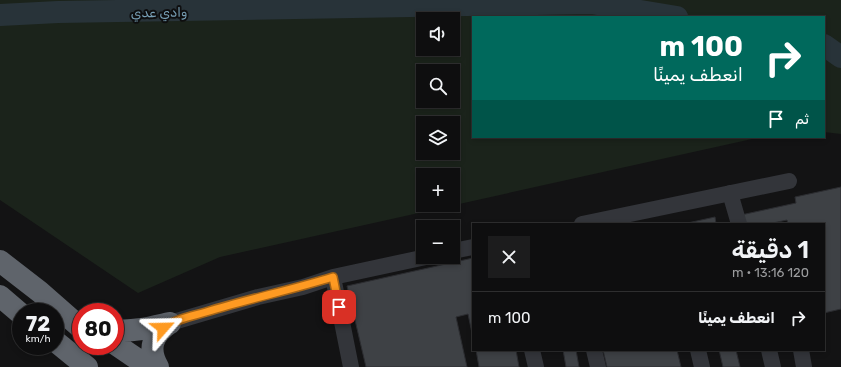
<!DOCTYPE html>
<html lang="ar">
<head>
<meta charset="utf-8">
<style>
	:root { --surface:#0e0e0f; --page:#1c1c1d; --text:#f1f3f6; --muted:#9b9c9e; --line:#2e2e2f }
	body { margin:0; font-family:Rubik,Cairo,sans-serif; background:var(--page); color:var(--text); direction:rtl; height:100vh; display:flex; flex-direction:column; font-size:15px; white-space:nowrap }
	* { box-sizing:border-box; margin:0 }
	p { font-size:13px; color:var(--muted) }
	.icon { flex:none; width:22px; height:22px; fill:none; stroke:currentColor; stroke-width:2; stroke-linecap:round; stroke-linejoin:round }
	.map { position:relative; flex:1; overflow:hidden; direction:ltr }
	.side { position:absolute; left:472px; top:223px; width:353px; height:128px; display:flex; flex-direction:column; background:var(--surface); border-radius:0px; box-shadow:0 2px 6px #0003,0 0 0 1px var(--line); direction:rtl }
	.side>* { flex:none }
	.top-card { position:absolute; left:472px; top:16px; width:353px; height:122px; border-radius:0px; box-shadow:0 2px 6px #0003,0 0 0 1px var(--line); direction:rtl; background:#00695c; color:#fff; overflow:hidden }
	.tools { position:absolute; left:416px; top:12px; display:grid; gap:8px }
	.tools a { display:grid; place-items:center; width:44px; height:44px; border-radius:0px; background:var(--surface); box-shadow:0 2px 6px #0003,0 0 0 1px var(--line); font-size:20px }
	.speed { position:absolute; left:12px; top:303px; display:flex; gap:8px; font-size:20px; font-weight:700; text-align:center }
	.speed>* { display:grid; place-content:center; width:52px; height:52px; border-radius:50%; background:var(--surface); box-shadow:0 2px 6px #0003,0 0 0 1px var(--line); line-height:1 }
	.speed small { font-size:10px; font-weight:400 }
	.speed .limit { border:6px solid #d22; background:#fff; color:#111 }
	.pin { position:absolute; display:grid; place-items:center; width:34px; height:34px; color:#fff; margin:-17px; border-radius:8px; box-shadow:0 2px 6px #0006 }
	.me { position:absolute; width:44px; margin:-22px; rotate:65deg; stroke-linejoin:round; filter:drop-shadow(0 0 3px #0008) }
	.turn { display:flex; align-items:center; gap:14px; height:84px; padding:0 16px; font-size:18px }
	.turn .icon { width:52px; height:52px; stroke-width:2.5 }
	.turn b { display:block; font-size:28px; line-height:34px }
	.then { display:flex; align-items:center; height:38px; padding:0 16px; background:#0003; gap:8px; font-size:15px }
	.round { display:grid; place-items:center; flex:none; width:42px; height:42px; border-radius:0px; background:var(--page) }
	.overview { display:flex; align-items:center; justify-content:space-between; height:68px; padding:0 16px }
	h1 { font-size:24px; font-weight:600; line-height:30px }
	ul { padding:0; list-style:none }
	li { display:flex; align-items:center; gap:12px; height:52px; padding:0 16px; border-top:1px solid var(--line) }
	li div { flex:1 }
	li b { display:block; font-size:15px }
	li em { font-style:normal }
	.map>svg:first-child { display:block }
	.green { fill:#1b231b; fill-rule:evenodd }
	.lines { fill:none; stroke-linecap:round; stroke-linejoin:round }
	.river { stroke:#283339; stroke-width:22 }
	.building { fill:#3e4145; stroke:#2c2d31 }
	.minor { stroke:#33353a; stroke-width:16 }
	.highway { stroke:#5f646b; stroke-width:22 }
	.route-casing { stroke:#a56416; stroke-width:10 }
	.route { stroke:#fe9a22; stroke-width:7 }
	.labels { text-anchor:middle; stroke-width:4; stroke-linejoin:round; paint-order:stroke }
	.water-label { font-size:13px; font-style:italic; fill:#779eb4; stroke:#0e0e0f }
</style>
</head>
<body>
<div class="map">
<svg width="841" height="367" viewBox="0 0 841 367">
	<rect width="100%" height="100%" fill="#131314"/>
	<path class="green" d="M 0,0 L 841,0 L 841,134 L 824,132 L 824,17 L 473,17 L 473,137 L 761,137 L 220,257 L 138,293 L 0,200 ZM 423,19 L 453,19 L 453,49 L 423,49 ZM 423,71 L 453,71 L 453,101 L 423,101 ZM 423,123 L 453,123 L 453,153 L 423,153 ZM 423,175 L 453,175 L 453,205 L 423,205 Z"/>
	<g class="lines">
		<path class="river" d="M 0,15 L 58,12 L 591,3 L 677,17
			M 824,45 L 841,57"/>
	</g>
	<path class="building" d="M 841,187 L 841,309 L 824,313 L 824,224 L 788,224 L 787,220 L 768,224 L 743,224 L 741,215 L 796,203 L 795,197 Z
		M 715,217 L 716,224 L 683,224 Z
		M 473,258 L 473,338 L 468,314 L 456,317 L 467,367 L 366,367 L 347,286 Z
		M 476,350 L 516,350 L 519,367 L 479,367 Z
		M 563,350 L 576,350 L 579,367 L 566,367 Z
		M 603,350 L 677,350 L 681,367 L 607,367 Z
		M 719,350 L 736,350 L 740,367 L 723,367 Z"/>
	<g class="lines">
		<path class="minor" d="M 730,193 L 739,224
			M 582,224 L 789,181
			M 453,251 L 473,247
			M 333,277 L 351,367
			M 170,323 L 258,297 L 303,287 L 333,277 L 426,257
			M 532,350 L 536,367
			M 594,350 L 598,367
			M 698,350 L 702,367
			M 769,350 L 773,367
			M 801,350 L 804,367"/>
		<path class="highway" d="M 0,261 L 40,292 L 81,328
			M 0,296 L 21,314
			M 115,330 C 134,332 152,327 170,323
			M 55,341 L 87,367
			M 115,344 L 149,367
			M 158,367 C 147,348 153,334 170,323"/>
	</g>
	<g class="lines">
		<g class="route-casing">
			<path id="route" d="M 163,328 C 175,319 192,316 206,312 C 248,299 291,290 333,277 L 339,307"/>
		</g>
		<use href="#route" class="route"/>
	</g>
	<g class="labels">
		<g class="water-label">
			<text transform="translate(159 12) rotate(-1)" y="5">وادي عدي</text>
		</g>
	</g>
</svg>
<div class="tools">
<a><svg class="icon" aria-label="sound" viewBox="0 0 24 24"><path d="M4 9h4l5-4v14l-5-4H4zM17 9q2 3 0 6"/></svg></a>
<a><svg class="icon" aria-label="search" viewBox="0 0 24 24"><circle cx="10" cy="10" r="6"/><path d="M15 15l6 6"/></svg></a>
<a><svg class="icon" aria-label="layers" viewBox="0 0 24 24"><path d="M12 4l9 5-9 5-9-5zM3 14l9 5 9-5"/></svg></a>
<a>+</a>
<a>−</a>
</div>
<div class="speed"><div>72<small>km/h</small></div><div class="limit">80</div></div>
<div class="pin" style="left:339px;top:307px;background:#d93025"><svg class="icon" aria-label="arrive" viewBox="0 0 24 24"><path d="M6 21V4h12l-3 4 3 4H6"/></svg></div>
<svg class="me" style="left:163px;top:328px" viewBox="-20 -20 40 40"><path d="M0-17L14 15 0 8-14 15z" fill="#fe9a22" stroke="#fff" stroke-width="4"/></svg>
<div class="top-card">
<div class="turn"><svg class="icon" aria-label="right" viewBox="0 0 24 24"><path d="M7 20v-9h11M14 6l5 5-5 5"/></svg><div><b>100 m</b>انعطف يمينًا</div></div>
<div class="then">ثم<svg class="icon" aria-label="arrive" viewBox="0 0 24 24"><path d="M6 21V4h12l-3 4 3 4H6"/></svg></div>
</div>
<section class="side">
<div class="overview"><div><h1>1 دقيقة</h1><p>120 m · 13:16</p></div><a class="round"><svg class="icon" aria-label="close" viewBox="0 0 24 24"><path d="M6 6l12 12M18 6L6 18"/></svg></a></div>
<ul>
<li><svg class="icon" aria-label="right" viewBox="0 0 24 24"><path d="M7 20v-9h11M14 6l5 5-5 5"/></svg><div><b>انعطف يمينًا</b></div><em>100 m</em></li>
</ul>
</section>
</div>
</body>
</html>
